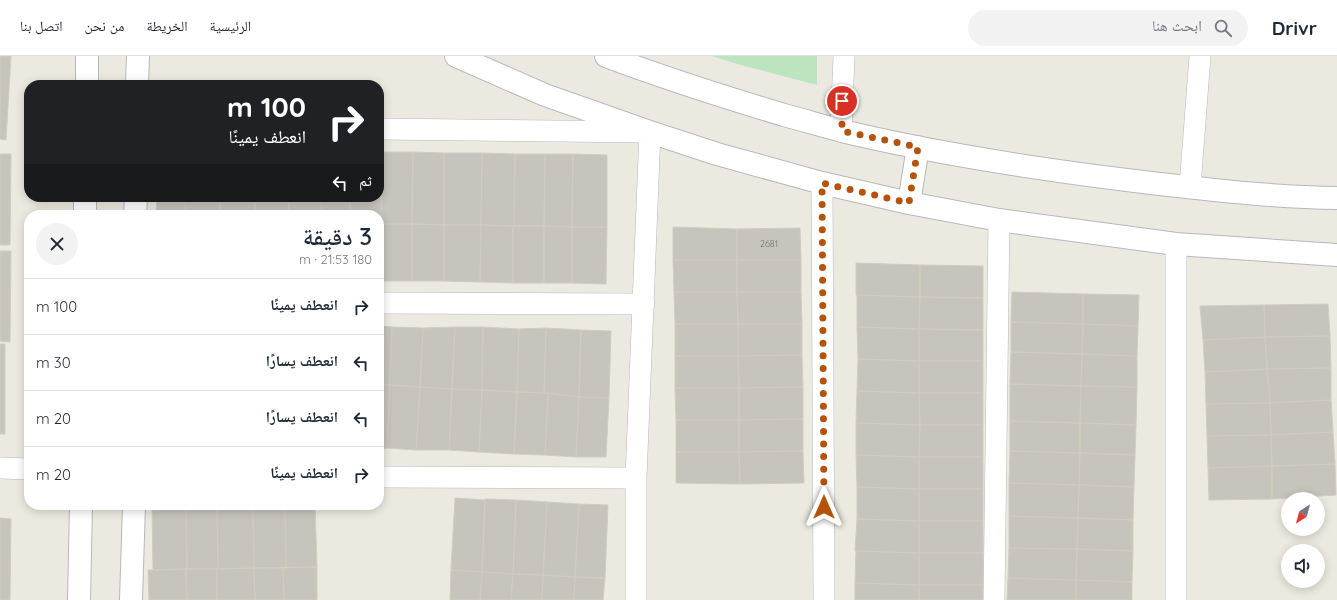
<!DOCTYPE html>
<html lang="ar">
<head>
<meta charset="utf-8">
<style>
	:root { --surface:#fff; --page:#f2f2f3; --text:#1f2937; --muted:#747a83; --line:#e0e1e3 }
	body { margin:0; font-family:Quicksand,"Noto Naskh Arabic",sans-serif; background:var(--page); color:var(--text); direction:rtl; height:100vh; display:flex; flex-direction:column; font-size:15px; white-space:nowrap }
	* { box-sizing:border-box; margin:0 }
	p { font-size:13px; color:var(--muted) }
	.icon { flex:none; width:22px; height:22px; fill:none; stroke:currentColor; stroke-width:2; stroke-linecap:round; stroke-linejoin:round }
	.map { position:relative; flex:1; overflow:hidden; direction:ltr }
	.drawer { position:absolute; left:24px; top:154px; width:360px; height:300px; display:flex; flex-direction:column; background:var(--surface); border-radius:16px; box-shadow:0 2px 10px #0003; direction:rtl }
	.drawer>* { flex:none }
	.hud { position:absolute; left:24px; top:24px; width:360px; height:122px; border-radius:16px; box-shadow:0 2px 10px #0003; direction:rtl; background:#202124; color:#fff; overflow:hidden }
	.needle { width:26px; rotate:216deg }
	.controls { position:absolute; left:1281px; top:436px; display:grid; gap:8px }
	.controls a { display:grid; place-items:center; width:44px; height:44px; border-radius:50%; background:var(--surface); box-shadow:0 2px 10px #0003; font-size:20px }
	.pin { position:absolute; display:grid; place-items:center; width:34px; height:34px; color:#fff; margin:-17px; border:2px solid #fff; border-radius:50%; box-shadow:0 1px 4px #0007 }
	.me { position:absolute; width:44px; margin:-22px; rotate:0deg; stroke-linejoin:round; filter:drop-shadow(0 0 3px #0008) }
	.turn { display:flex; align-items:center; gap:14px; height:84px; padding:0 12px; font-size:18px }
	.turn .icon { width:52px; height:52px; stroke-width:2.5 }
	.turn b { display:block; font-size:28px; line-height:34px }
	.then { display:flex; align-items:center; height:38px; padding:0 12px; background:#0003; gap:8px; font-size:15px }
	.round { display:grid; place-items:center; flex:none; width:42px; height:42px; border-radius:21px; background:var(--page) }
	.head { display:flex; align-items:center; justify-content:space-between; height:68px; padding:0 12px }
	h1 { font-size:24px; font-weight:600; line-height:30px }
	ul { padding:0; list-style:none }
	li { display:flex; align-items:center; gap:12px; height:56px; padding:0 12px; border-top:1px solid var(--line) }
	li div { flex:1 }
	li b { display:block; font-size:15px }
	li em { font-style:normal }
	header { display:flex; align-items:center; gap:24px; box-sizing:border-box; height:56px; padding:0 20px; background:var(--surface); border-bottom:1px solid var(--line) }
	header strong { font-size:19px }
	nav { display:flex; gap:22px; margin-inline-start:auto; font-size:14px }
	.search { width:280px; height:36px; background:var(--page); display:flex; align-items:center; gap:10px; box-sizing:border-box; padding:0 14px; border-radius:22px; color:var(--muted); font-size:15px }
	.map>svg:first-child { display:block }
	.green { fill:#bce4be }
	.building { fill:#c7c4bd; stroke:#d0ccbe }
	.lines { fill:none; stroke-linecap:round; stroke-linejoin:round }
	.minor-casing { stroke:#b6b8bd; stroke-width:22 }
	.tertiary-casing { stroke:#b6b8bd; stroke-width:24 }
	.minor { stroke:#fff; stroke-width:21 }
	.tertiary { stroke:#fff; stroke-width:22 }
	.route { stroke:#b45309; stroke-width:7; stroke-dasharray:0 12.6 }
	.labels { text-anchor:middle; stroke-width:4; stroke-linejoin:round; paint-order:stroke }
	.number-label { font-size:9px; fill:#747678 }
</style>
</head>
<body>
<header>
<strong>Drivr</strong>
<div class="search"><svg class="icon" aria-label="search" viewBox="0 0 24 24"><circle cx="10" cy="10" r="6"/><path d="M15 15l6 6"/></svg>ابحث هنا</div>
<nav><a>الرئيسية</a><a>الخريطة</a><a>من نحن</a><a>اتصل بنا</a></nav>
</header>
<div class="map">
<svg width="1337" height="544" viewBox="0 0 1337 544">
	<rect width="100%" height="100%" fill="#eceae0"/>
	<path class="green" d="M 712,0 L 817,0 L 817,29 L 737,8 Z"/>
	<path class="building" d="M 0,0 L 11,0 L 6,84 L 0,83 Z
		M 382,96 L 413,96 L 412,168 L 381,168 Z
		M 413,96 L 444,97 L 444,169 L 412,168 Z
		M 444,97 L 482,97 L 481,169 L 444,169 Z
		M 482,97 L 515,98 L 514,170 L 481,169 Z
		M 0,98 L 11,98 L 10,189 L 0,189 Z
		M 515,98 L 545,98 L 544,170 L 514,170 Z
		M 545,98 L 573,98 L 572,171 L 544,170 Z
		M 573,98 L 607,99 L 607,171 L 572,171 Z
		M 379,104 L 382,104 L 381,168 L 379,168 L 379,159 L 350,159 L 350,141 L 379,141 Z
		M 157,141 L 186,141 L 185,159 L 156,159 Z
		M 186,141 L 220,141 L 220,159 L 185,159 Z
		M 220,141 L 255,141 L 255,159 L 220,159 Z
		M 255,141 L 289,141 L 289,159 L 255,159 Z
		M 289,141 L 322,141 L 321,159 L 289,159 Z
		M 322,141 L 350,141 L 350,159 L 321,159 Z
		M 379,168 L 381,168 L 380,225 L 379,225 Z
		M 381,168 L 412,168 L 412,225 L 380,225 Z
		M 412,168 L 444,169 L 444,225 L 412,225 Z
		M 444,169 L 481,169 L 480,226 L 444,225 Z
		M 481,169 L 513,170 L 513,227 L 480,226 Z
		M 513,170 L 544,170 L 544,227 L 513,227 Z
		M 544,170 L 572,171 L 572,227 L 544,227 Z
		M 572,171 L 607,171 L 606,228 L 572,227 Z
		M 673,171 L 737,173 L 737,204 L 673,204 Z
		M 800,172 L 801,204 L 737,204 L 737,173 Z
		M 0,195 L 11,195 L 10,286 L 0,285 Z
		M 673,204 L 737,204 L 737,236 L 674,236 Z
		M 737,204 L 801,204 L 801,236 L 737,236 Z
		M 856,207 L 920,209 L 920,241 L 856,239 Z
		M 920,209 L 983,210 L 983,242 L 920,241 Z
		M 674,236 L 737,236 L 738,268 L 675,268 Z
		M 737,236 L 801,236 L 802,268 L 738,268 Z
		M 1012,236 L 1083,238 L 1083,268 L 1011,266 Z
		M 1083,238 L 1139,239 L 1138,270 L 1083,268 Z
		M 857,239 L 920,241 L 919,273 L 857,271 Z
		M 920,241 L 983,242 L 983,274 L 919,273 Z
		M 1328,248 L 1330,280 L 1265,281 L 1264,249 Z
		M 1264,249 L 1265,281 L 1203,284 L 1200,250 Z
		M 1011,266 L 1083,268 L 1082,298 L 1011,296 Z
		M 675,268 L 738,268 L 738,300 L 675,300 Z
		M 738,268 L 802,268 L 802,299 L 738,300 Z
		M 1083,268 L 1138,270 L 1137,300 L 1082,298 Z
		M 379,270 L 392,271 L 390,329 L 379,328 Z
		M 392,271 L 423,272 L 420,331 L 390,329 Z
		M 455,271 L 452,333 L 420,331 L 423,272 Z
		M 455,271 L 483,271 L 482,334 L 452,333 Z
		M 483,271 L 519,273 L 517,336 L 482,334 Z
		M 857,271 L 919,273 L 919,305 L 858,303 Z
		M 546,272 L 544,337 L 517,336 L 519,273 Z
		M 546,272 L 581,274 L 579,341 L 544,337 Z
		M 919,273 L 983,274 L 983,305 L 919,305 Z
		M 581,274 L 611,275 L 609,342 L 579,341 Z
		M 1330,280 L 1331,312 L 1267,313 L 1265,281 Z
		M 1265,281 L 1267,313 L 1205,316 L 1203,284 Z
		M 0,288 L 5,288 L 5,378 L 0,378 Z
		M 1011,296 L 1082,298 L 1081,330 L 1010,328 Z
		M 1082,298 L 1137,300 L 1137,331 L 1081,330 Z
		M 802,299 L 803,331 L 739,332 L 738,300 Z
		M 675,300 L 738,300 L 739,332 L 675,332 Z
		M 858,303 L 919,305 L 919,337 L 857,335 Z
		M 919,305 L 983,305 L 983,337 L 919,337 Z
		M 1331,312 L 1331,344 L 1270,347 L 1267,313 Z
		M 1267,313 L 1270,347 L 1206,348 L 1205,316 Z
		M 379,328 L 390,329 L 387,392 L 379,393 Z
		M 1010,328 L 1081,330 L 1080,367 L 1010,365 Z
		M 390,329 L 420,331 L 416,394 L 387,392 Z
		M 1081,330 L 1137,331 L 1136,369 L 1080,367 Z
		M 420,331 L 452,333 L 449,394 L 416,394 Z
		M 803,331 L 803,363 L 739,364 L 739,332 Z
		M 675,332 L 739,332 L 739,364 L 676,364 Z
		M 452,333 L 482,334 L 479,396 L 449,394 Z
		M 482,334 L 517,336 L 514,398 L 479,396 Z
		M 857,335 L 919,337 L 920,369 L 856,367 Z
		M 517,336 L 548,337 L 545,399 L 514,398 Z
		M 548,337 L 579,341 L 576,401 L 545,399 Z
		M 919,337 L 983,337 L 983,369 L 920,369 Z
		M 579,341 L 609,342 L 606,401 L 576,401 Z
		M 1331,344 L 1333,376 L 1271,379 L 1270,347 Z
		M 1270,347 L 1271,379 L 1207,380 L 1206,348 Z
		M 803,363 L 803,395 L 739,396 L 739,364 Z
		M 676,364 L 739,364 L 739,396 L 676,396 Z
		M 1010,365 L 1080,367 L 1080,397 L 1010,395 Z
		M 856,367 L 920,369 L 919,401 L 856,399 Z
		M 1080,367 L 1136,369 L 1135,399 L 1080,397 Z
		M 920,369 L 983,369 L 983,401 L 919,401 Z
		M 1333,376 L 1335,408 L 1272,410 L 1271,379 Z
		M 1271,379 L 1272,410 L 1208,412 L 1207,380 Z
		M 803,395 L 804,427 L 740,428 L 739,396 Z
		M 1010,395 L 1080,397 L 1079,429 L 1009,427 Z
		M 676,396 L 739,396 L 740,428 L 676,427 Z
		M 1080,397 L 1135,399 L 1134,431 L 1079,429 Z
		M 856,399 L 919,401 L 919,433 L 857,431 Z
		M 919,401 L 983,401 L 983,433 L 919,433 Z
		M 1335,408 L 1336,439 L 1272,443 L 1272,410 Z
		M 1272,410 L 1272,443 L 1209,444 L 1208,412 Z
		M 1009,427 L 1079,429 L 1078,462 L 1009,460 Z
		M 1079,429 L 1134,431 L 1133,464 L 1078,462 Z
		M 857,431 L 919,433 L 919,465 L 857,463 Z
		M 919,433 L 983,433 L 983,465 L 919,465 Z
		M 455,442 L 485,444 L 482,516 L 451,514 Z
		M 485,443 L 516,444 L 513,518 L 482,516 Z
		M 516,444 L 547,446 L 543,519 L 513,518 Z
		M 547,446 L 579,448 L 575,521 L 543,519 Z
		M 579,448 L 608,449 L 605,522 L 575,521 Z
		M 152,449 L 186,449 L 187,513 L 153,514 Z
		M 186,449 L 217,449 L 218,513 L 187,513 Z
		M 217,449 L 253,449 L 254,512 L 218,513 Z
		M 253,449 L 285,449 L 286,511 L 254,512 Z
		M 285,449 L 315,449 L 317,511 L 286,511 Z
		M 1009,460 L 1078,462 L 1077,493 L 1009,492 Z
		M 0,462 L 11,463 L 10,544 L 0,544 Z
		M 1078,462 L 1133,464 L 1133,495 L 1077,493 Z
		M 857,463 L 919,465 L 919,497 L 855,495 Z
		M 919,465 L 983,465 L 983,497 L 919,497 Z
		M 1009,492 L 1077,493 L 1076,524 L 1008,522 Z
		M 1077,493 L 1133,495 L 1132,526 L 1076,524 Z
		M 856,495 L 919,497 L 919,529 L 855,527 Z
		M 919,497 L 983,497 L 983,529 L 919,529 Z
		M 317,511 L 317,544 L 284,544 L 283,512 Z
		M 254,512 L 283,512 L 284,544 L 255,544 Z
		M 254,512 L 255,544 L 217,544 L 217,513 Z
		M 186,513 L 217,513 L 217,544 L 187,544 Z
		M 186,513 L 187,544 L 149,544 L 148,514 Z
		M 451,514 L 482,516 L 480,544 L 450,544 Z
		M 482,516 L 513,518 L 511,544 L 480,544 Z
		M 513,518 L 543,519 L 542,544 L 511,544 Z
		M 543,519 L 575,521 L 574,544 L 542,544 Z
		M 575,521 L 605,522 L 603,544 L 574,544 Z
		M 1008,522 L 1076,524 L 1076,544 L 1007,544 Z
		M 1076,524 L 1132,526 L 1132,544 L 1076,544 Z
		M 855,527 L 919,529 L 919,544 L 855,544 Z
		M 919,529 L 983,529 L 983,544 L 919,544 Z"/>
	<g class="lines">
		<g class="minor-casing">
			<path id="minor" d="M 379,73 L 650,76 L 636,422 L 636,544
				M 841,75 L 844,0
				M 822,127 L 824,544
				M 1190,131 L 1200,0
				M 379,247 L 644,248
				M 0,412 L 29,413
				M 379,421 L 636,422
				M 994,544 L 999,164
				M 1176,544 L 1176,188"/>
		</g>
		<g class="tertiary-casing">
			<path id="tertiary" d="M 456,0 L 545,39 L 650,76 L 717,98 L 822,127 L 909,147 L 999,164 L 1176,188 L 1337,199
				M 606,0 C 664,22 724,41 784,59 C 803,64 823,70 842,75 C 938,98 1037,113 1135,125 C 1202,133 1269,141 1337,142
				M 87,29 L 87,0
				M 137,29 L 138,0
				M 909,147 L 918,91
				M 85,159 L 85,141
				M 135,159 L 136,141
				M 79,544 L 81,449
				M 131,544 L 134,449"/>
		</g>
		<use href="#minor" class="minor"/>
		<use href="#tertiary" class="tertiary"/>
	</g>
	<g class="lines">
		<path class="route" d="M 824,451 L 822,127 L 909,147 L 918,91 L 842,75 L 842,45"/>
	</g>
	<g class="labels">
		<g class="number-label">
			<text x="769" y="191">2681</text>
		</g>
	</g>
</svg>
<div class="controls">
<a><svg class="needle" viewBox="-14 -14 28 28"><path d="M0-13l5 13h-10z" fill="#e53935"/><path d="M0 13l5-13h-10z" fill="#747a83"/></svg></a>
<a><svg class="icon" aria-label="sound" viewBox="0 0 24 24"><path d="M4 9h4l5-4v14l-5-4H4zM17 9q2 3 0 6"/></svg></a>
</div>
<div class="pin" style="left:842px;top:45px;background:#d93025"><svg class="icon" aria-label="arrive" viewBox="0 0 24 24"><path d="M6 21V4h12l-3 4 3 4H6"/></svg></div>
<svg class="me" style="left:824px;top:451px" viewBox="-20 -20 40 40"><path d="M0-17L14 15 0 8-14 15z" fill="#b45309" stroke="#fff" stroke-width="4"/></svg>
<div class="hud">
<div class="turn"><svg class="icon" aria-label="right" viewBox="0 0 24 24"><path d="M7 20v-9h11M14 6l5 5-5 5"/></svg><div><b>100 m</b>انعطف يمينًا</div></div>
<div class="then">ثم<svg class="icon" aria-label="left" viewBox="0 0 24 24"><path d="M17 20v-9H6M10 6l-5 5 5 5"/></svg></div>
</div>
<section class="drawer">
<div class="head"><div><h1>3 دقيقة</h1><p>180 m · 21:53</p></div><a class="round"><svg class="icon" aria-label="close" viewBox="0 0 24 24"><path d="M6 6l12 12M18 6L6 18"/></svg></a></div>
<ul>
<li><svg class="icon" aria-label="right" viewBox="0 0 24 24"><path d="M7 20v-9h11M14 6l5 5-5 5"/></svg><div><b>انعطف يمينًا</b></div><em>100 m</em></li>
<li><svg class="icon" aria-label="left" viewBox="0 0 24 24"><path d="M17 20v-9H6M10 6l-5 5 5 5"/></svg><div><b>انعطف يسارًا</b></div><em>30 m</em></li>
<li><svg class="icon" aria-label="left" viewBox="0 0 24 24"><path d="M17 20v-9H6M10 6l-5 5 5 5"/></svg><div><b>انعطف يسارًا</b></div><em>20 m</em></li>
<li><svg class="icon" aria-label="right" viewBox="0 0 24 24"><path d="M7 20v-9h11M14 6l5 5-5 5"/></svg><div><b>انعطف يمينًا</b></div><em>20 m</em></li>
</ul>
</section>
</div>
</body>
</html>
